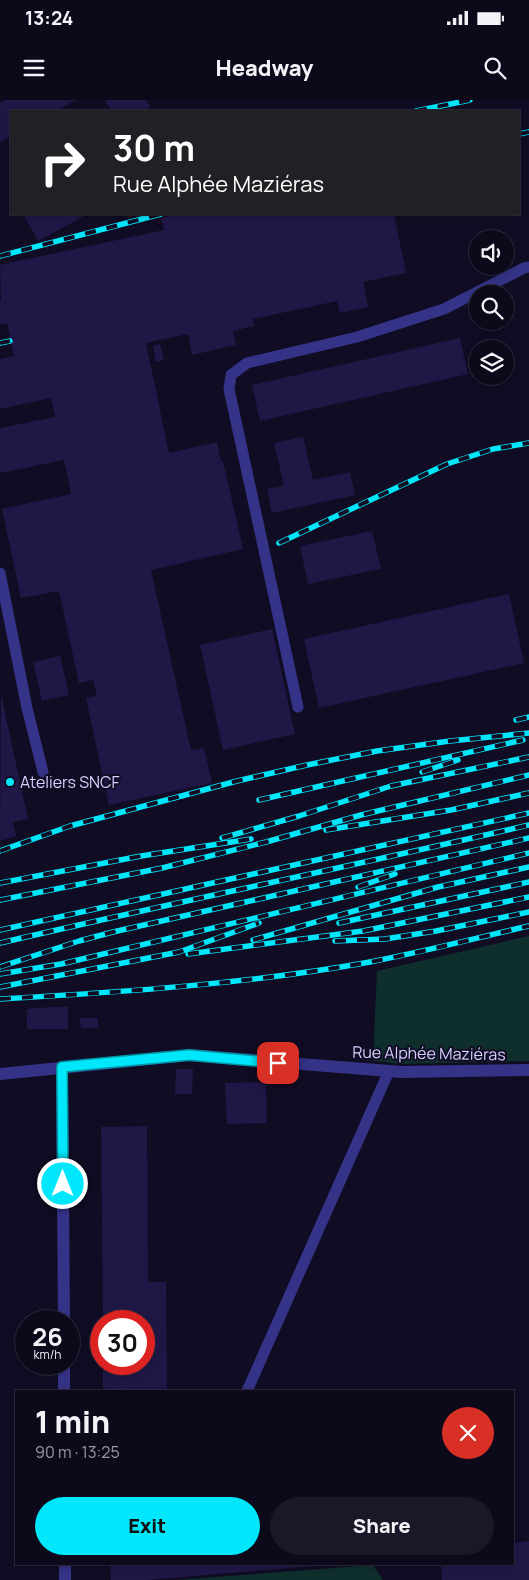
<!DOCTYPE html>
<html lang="en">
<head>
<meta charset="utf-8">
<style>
	:root { --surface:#0c091b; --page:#1a1728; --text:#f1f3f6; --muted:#9a9aa3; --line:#2c2a3a; --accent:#00e6fb }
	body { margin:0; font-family:Manrope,sans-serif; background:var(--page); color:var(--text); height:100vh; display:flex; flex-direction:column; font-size:19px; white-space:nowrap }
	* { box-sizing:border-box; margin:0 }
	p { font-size:16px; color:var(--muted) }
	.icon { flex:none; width:28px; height:28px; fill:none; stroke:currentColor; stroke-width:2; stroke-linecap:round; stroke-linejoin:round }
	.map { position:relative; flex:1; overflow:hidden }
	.details { position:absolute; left:15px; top:1290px; width:499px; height:175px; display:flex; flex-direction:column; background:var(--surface); border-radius:0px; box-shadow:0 2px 8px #0003,0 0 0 1px var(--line) }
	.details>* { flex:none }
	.guide { position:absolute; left:10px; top:10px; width:510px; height:105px; border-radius:0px; box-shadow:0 2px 8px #0003,0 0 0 1px var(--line); background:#202124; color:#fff; overflow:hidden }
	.fabs { position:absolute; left:469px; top:130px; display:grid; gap:10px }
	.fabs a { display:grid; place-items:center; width:45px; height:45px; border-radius:50%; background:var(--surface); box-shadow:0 2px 8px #0003,0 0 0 1px var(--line); font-size:25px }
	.speed { position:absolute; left:15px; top:1210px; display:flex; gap:10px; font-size:25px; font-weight:700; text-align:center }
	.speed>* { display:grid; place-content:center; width:65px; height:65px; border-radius:50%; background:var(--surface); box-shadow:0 2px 8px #0003,0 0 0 1px var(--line); line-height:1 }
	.speed small { font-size:12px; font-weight:400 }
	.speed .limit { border:8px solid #d22; background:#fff; color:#111 }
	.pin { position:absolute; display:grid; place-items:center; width:42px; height:42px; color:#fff; margin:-21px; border-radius:10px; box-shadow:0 2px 8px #0006 }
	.me { position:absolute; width:55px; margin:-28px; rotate:0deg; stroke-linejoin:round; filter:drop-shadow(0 0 4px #0008) }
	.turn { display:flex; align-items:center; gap:18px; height:105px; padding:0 20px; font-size:22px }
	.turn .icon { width:65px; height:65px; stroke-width:2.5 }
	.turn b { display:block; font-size:35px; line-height:42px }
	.round { display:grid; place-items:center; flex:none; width:52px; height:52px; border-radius:26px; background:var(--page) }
	.headline { display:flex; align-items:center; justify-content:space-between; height:85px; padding:0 20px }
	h1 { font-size:30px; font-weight:800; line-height:38px }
	.button { display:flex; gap:10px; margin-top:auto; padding:10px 20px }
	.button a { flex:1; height:58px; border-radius:30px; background:var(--accent); color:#111; font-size:20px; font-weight:800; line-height:58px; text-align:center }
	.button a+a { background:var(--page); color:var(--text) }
	.status { display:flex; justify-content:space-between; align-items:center; height:35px; padding:0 25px; background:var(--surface); direction:ltr }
	.status svg { height:14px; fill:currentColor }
	header { display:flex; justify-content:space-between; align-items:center; height:65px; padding:0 20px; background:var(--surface); font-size:22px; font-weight:800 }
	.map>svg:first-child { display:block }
	.green { fill:#0f2f2d }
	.building { fill:#201747 }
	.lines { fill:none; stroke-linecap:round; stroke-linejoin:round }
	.lane { stroke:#353387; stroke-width:11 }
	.street { stroke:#353387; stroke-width:12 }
	.rail-casing { stroke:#00e6fb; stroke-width:5.5 }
	.rail { stroke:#100c24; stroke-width:4; stroke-dasharray:11; stroke-linecap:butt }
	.route-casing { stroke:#0096a3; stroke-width:12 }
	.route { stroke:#00e6fb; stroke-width:9 }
	.poi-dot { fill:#00e6fb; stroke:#100c24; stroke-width:2 }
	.labels { text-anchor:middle; stroke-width:4; stroke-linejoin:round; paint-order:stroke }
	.poi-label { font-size:16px; fill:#d4d0ff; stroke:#100c24; text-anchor:start }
	.street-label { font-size:16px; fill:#d4d0ff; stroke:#100c24 }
</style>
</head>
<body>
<div class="status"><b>13:24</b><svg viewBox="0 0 49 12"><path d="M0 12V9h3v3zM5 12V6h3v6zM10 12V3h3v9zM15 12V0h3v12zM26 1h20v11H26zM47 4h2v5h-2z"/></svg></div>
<header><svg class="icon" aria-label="menu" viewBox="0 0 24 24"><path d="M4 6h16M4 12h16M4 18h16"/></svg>Headway<svg class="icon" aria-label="search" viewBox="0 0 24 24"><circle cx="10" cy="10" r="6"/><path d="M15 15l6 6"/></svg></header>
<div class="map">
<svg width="529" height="1480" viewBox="0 0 529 1480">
	<rect width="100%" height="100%" fill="#100c24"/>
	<path class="green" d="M 529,836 L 529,961 L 401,964 L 373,961 L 377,871 Z
		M 373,1465 L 383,1480 L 177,1480 Z"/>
	<path class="building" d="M 6,0 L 76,0 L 56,11 L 11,11 L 11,36 L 0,42 L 0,3 Z
		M 105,0 L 146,0 L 150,7 L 142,11 L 112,11 Z
		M 23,114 L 88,114 L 38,141 Z
		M 181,114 L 394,114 L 406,173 L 363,182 L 368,207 L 340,213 L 337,201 L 253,219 L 254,226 L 233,231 L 236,245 L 192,255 L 188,234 L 146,243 L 169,353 L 217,342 L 221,362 L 223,361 L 243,449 L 151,470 L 191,650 L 204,648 L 212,683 L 109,705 L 86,598 L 97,596 L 93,580 L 79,583 L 59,491 L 21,498 L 2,409 L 71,394 L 64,360 L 0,373 L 0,328 L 55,317 L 51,298 L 0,309 L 0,259 L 14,256 L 7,223 L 0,224 L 0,200 L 1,200 L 0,165 L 164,130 L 161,118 Z
		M 460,238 L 468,274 L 260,321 L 252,285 Z
		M 160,244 L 164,260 L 156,262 L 153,246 Z
		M 303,337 L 313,380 L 350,372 L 355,395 L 272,413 L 267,389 L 284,386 L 274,343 Z
		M 372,431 L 381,469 L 308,484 L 300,446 Z
		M 509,494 L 524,563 L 319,608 L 304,539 Z
		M 272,529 L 295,634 L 223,650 L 200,545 Z
		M 60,556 L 69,595 L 42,601 L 33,562 Z
		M 1,594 L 28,719 L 13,722 L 16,736 L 0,741 Z
		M 51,907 L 68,907 L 68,929 L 27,929 L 27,909 Z
		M 80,918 L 98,918 L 98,928 L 81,928 Z
		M 176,969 L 193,969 L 192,994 L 175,994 Z
		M 266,982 L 267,1023 L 227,1024 L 225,983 Z
		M 147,1026 L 148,1182 L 166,1182 L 167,1291 L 103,1291 L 103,1264 L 144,1264 L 144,1221 L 103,1221 L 101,1027 Z
		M 529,1441 L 529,1480 L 442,1480 L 441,1464 L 512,1464 L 512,1443 Z
		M 110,1464 L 326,1464 L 326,1465 L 146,1480 L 111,1480 Z"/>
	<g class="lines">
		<path class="lane" d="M 0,473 L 27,608 L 43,672
			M 298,607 L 229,289 L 231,275 L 247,263 L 357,237 L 444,209 L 524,168 L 529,167
			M 247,1291 L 389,971"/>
		<path class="street" d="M 62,967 L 64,1221
			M 0,974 L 189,955 L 402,972 L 529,970
			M 64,1264 L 64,1291
			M 65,1464 L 65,1480"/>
		<g class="rail-casing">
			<path id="rail" d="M 416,11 L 470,0
				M 519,34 L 529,32
				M 0,156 L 161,114
				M 0,243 L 10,241
				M 279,443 L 447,364 L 493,349 L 529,343
				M 516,620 L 529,617
				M 422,672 L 458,660
				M 259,700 L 523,640
				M 326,730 L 451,710 L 529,693
				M 222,738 L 299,716 L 391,686 L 529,657
				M 0,751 L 70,726 L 237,681 L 307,665 L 377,651 L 450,641 L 529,633
				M 0,783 L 141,756 L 251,739
				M 358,787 L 395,774
				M 0,800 L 162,768 L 266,742 L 361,715 L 529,675
				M 339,823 L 529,782
				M 0,830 L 529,713
				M 253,840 L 438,787 L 529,767
				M 335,841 L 385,839 L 436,831 L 529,812
				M 0,843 C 176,802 353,766 529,725
				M 188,854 L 363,831 L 529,797
				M 0,867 L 79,841 L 113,832 L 529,738
				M 0,874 L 61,864 L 529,753
				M 0,887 L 179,852 L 259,823
				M 0,899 C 123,892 248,884 370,862 C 423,852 476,838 529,826"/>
		</g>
		<use href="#rail" class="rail"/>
	</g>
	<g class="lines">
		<g class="route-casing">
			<path id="route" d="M 63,1084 L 62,967 L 189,955 L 278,963"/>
		</g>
		<use href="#route" class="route"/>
	</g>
	<circle class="poi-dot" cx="10" cy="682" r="5"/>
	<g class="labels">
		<g class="poi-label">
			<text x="20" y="688">Ateliers SNCF</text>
		</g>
		<g class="street-label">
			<text transform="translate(429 953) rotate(1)" y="6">Rue Alphée Maziéras</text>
		</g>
	</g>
</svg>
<div class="fabs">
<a><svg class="icon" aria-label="sound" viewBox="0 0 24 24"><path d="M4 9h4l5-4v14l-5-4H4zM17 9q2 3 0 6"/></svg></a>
<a><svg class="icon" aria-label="search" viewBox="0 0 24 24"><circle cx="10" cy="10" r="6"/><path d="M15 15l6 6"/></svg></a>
<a><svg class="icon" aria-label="layers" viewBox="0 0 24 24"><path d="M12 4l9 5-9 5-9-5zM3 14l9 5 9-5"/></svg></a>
</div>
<div class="speed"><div>26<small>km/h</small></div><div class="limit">30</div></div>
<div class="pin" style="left:278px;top:963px;background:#d93025"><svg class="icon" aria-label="arrive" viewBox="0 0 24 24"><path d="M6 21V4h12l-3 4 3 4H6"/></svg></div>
<svg class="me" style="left:63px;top:1084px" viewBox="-20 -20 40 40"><circle r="17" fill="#00e6fb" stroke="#fff" stroke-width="3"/><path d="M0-11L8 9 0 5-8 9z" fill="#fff"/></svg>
<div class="guide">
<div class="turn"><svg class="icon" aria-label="right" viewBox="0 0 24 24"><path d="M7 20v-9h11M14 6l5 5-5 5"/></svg><div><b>30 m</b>Rue Alphée Maziéras</div></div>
</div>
<section class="details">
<div class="headline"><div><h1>1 min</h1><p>90 m · 13:25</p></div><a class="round" style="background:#d93025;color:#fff"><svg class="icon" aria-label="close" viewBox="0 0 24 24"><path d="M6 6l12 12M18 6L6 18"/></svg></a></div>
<div class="button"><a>Exit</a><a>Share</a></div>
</section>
</div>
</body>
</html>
